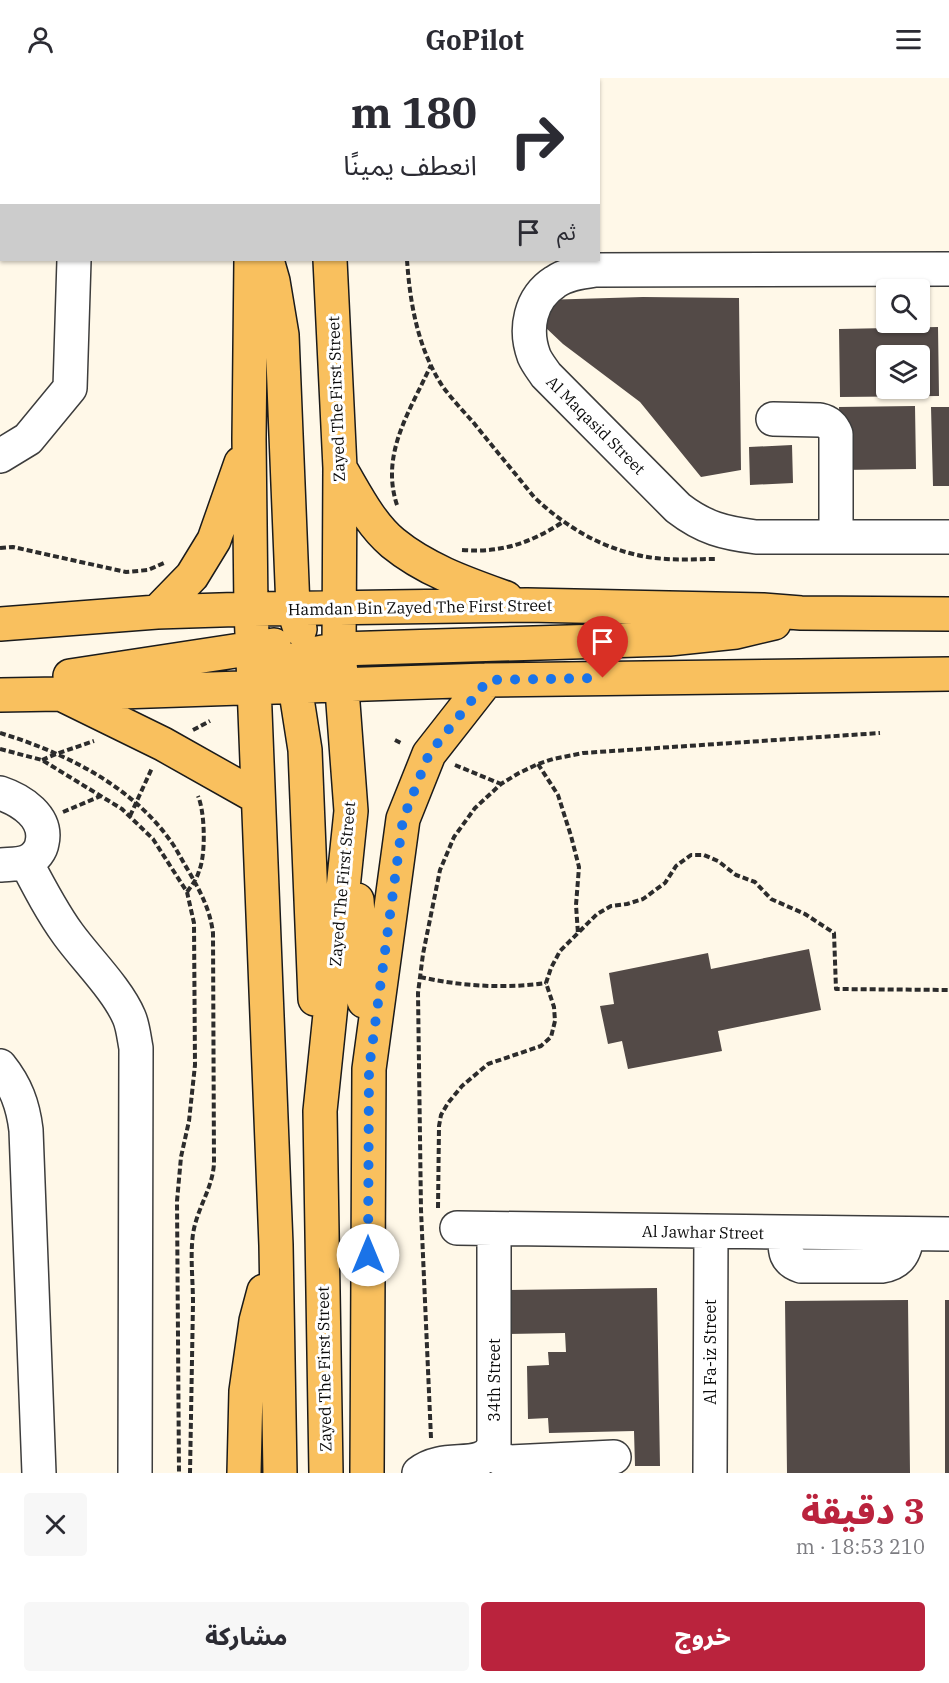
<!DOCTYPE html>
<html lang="ar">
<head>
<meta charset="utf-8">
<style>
	:root { --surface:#fff; --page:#f7f7f7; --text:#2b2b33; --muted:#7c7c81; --accent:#ba233d }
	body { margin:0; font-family:"IBM Plex Serif","Noto Sans Arabic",serif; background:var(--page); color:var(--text); direction:rtl; height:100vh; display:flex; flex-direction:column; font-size:22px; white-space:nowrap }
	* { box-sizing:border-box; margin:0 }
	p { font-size:20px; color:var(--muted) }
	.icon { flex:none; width:33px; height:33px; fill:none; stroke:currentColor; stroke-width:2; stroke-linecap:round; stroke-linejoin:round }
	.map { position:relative; height:1395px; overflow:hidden; direction:ltr }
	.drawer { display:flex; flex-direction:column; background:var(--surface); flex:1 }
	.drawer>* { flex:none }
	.hud { position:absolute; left:0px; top:0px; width:600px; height:183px; box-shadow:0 2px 4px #0004; direction:rtl; background:#fff; color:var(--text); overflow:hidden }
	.controls { position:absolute; left:876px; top:201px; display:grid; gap:12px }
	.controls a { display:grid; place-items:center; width:54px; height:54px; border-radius:6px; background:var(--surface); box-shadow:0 2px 4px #0004; font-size:30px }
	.pin { position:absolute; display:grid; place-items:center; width:51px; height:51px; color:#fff; margin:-62px -26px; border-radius:50% 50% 50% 0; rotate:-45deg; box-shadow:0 0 6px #0007 }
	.pin .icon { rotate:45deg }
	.me { position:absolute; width:66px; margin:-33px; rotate:0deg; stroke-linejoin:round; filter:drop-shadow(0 0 4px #0008) }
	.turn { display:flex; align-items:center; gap:21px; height:126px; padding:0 24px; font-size:27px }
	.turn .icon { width:78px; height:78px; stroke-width:2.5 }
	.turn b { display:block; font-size:42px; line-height:51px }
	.then { display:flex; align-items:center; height:57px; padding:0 24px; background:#0003; gap:12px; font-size:22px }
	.round { display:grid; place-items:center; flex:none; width:63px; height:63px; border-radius:6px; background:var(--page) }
	.overview { display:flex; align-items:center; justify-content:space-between; height:102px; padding:0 24px }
	h1 { font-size:36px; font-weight:800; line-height:45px; color:var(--accent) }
	.primary-button { display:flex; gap:12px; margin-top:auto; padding:12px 24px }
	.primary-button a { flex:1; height:69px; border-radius:6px; background:var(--accent); color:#fff; font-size:24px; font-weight:800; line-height:69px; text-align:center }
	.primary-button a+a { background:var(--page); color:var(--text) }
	header { display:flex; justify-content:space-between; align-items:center; height:78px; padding:0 24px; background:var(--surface); font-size:27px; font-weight:800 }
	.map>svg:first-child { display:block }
	.building { fill:#534a47; fill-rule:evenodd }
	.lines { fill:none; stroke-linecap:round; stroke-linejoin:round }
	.minor-casing { stroke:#3d3d3d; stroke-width:36 }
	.major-casing { stroke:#1b1b1b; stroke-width:36 }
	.path { stroke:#2c2c2c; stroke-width:4; stroke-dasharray:6 3; stroke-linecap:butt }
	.minor { stroke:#fff; stroke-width:33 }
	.major { stroke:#f9c05e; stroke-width:33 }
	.route { stroke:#1a73e8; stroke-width:10; stroke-dasharray:0 18 }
	.labels { text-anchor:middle; stroke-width:6; stroke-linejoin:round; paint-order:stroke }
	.street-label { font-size:16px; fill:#0a0a0a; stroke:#fff }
</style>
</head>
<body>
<header><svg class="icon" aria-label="menu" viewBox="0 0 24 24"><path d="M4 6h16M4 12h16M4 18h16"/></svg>GoPilot<svg class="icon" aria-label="person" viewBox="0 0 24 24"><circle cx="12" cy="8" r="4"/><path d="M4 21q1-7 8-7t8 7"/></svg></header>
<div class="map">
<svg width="949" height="1395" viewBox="0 0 949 1395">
	<rect width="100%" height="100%" fill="#fff8e8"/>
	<path class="building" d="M 643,219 L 739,220 L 741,392 L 701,399 L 640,324 L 563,266 L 544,248 L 542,222 Z
		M 938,249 L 939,318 L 840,319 L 839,251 ZM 886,278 L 920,278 L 920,310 L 886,310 Z
		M 915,328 L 916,391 L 841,392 L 839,329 Z
		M 931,329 L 949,329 L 949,408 L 933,408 Z
		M 792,367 L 793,405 L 750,407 L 749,369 Z
		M 809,871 L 821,932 L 718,953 L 722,973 L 628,991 L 622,963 L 608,966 L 600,928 L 614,926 L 609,895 L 708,875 L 711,891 Z
		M 657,1210 L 660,1388 L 635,1388 L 634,1353 L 549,1355 L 548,1340 L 528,1341 L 527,1288 L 549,1287 L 548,1274 L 566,1274 L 565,1255 L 508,1256 L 508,1212 Z
		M 908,1222 L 910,1395 L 787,1395 L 785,1223 Z
		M 945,1222 L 949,1222 L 949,1395 L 945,1395 Z"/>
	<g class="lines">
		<g class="minor-casing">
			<path id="minor" d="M 80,2 L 80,0
				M 949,191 L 595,192 C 581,194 566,196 555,204 C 530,220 524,251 534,278 C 537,285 542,291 546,297 L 678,430 C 704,450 724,455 756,459 L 949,459
				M 773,341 L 820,342 C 829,344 833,348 836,356 L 836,459
				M 0,378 L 28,361 L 70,310 L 74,182
				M 0,715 C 21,722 48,739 42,765 C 41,772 35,780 28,783 C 20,787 9,786 0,787
				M 26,784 C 39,809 52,834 68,856 C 86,881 117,911 129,939 C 133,948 134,960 136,970 L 135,1395
				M 0,988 C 16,1008 23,1027 26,1052 L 39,1395
				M 457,1150 L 949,1156
				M 785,1155 C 785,1171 783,1182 801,1188 L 882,1188 C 900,1185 906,1173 907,1156
				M 491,1375 L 503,1382 L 510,1384 L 614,1379
				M 419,1395 C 446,1374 483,1395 494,1367 L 494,1151
				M 710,1395 L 711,1154"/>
		</g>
		<g class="major-casing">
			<path id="major" d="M 321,0 L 321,2
				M 253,2 L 253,0
				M 251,182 L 249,361 L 251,531 L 276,1167 L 280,1395
				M 267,182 L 273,203 L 282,257 L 293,530 L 300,551
				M 340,390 C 355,415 370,446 393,465 C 426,492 467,506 506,520
				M 157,534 L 192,498 L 214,462 L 241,385
				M 0,546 L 157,534 L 251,531 L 527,527 L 763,532 L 801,535 L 949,536
				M 286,588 L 295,608 L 305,672 L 315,921
				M 70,598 L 274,567
				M 254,610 L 284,585 L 313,576 L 339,571 L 669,561 L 736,554 L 774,545
				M 0,617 L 60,616 L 487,602 L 949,596
				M 65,618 L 163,666 L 257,719
				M 357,822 L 364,923
				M 244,1395 L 246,1313 L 256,1243 L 264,1213
				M 326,1395 L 320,1033 L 351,733 L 339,571 L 340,390 L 330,182
				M 367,1395 L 369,991 L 403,741 L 429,676 L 487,602"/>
		</g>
		<path class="path" d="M 406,0 L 406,2
			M 407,182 C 410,226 418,271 443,309 C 452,321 463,333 473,344 C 493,369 514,394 534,419 C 571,454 615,478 666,481 C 683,482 700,481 717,481
			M 397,427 C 380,376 410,333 431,287
			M 0,470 L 13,469 L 126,494 L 148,492 L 164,485
			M 462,472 C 502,475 530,465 563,444
			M 193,652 L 210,643
			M 0,655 C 66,675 135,709 174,768 C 179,776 183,784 188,792 C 200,813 210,831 213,855 L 214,1086 C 212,1112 197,1130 193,1156 C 190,1179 193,1202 193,1225 C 192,1282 191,1338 190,1395
			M 395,662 L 403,666
			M 0,671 L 42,682 L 122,731 L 153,761 L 187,814 L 194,845 L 195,987 L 189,1043 L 181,1079 L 177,1123 L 179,1395
			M 42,682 L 56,676 L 94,663
			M 538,686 L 558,717 L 571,758 L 579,789 L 576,827 L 578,856
			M 455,687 L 501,706
			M 63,734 L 101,718
			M 130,738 L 152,690
			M 187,814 C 192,807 197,801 199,793 C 206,777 205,734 198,718
			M 420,899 C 461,908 504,911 546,905
			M 438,1130 L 439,1048 L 441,1037 L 448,1025 L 462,1008 L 488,986 L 541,968 L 551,959 L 555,943 L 554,929 L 546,905 L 551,890 L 560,873 L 597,836 L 611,828 L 627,826 L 643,821 L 665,805 L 676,788 L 691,777 L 704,777 L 718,783 L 736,797 L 755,804 L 771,821 L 805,836 L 834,855 L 836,911 L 949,912
			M 431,1360 L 421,1132 L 418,915 L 423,876 L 440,792 L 454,759 L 475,730 L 501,706 L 519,695 L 538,686 L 553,681 L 583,675 L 880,655"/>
		<use href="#minor" class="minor"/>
		<use href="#major" class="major"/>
	</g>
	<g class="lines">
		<path class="route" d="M 368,1177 L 369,991 L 403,741 L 429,676 L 488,602 L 603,600"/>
	</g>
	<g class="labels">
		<g class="street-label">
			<text transform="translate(336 321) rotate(-92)" y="6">Zayed The First Street</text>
			<text transform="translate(596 347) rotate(45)" y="6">Al Maqasid Street</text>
			<text transform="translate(420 529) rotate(-1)" y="6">Hamdan Bin Zayed The First Street</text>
			<text transform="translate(342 806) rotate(-85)" y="6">Zayed The First Street</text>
			<text transform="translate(703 1154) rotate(1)" y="6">Al Jawhar Street</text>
			<text transform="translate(710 1274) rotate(-90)" y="6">Al Fa-iz Street</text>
			<text transform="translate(324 1291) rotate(-91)" y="6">Zayed The First Street</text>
			<text transform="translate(494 1302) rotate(-90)" y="6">34th Street</text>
		</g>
	</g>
</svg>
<div class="controls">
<a><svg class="icon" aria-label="search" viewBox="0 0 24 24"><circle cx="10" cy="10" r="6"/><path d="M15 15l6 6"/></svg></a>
<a><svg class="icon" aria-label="layers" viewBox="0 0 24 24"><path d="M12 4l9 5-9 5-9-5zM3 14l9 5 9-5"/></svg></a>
</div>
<div class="pin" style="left:603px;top:600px;background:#d93025"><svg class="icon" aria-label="arrive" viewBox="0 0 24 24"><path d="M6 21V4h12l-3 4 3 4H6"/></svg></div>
<svg class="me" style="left:368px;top:1177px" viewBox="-20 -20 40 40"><circle r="19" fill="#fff"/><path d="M0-13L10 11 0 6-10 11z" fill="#1a73e8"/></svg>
<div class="hud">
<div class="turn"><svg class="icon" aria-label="right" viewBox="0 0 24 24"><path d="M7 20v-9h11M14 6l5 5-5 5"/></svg><div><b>180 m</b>انعطف يمينًا</div></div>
<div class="then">ثم<svg class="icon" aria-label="arrive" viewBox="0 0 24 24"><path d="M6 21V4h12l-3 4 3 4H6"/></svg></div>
</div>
</div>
<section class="drawer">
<div class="overview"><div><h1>3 دقيقة</h1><p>210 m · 18:53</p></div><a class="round"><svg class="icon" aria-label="close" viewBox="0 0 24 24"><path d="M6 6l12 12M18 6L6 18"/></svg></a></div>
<div class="primary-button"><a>خروج</a><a>مشاركة</a></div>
</section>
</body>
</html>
